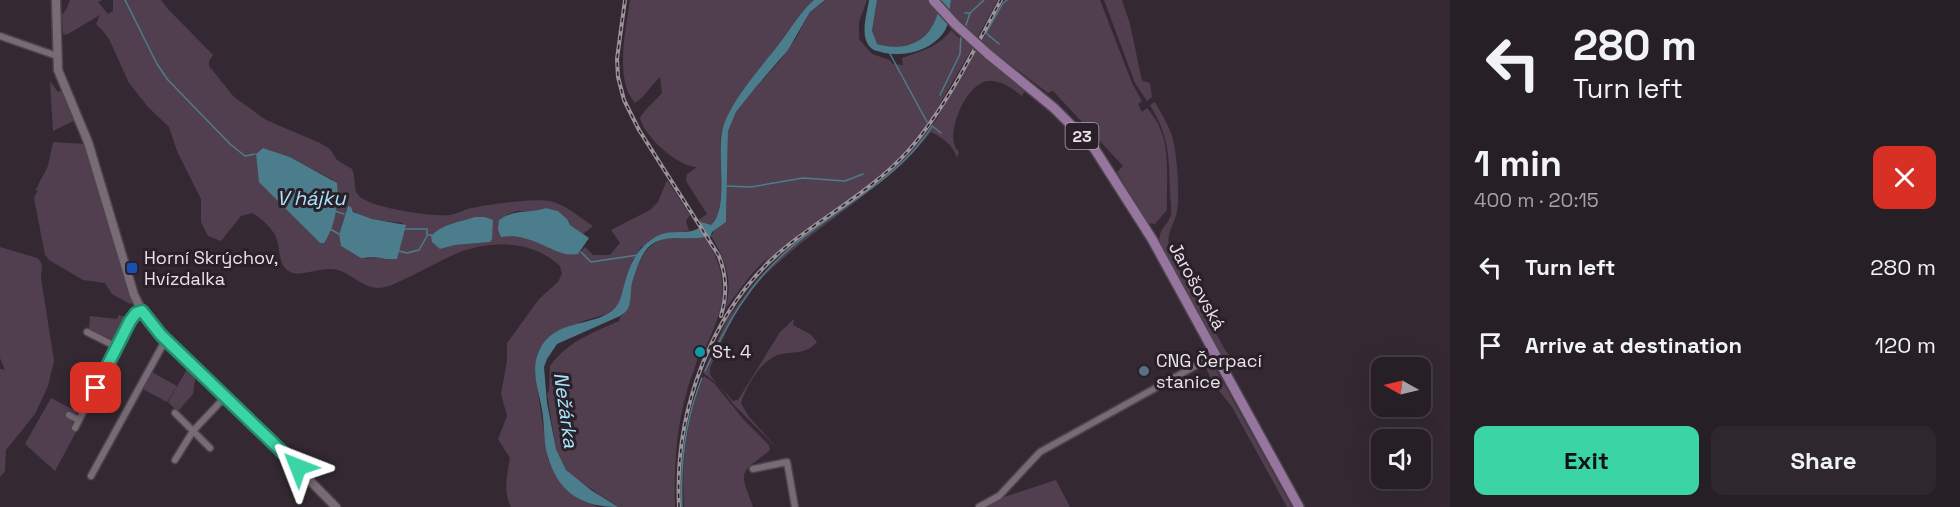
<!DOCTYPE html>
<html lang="en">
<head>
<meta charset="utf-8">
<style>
	:root { --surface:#271f26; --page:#2f272e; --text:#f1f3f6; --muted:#a4a2a7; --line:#433d43; --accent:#3ad4a5 }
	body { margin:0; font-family:"Space Grotesk",sans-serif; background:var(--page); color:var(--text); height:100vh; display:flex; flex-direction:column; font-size:22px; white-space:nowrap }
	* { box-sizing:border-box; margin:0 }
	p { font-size:20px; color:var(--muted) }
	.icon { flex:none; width:33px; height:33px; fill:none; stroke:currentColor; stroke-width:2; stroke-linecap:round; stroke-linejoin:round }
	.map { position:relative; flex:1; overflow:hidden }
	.panel { display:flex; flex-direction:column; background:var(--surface); width:510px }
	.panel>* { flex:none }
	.banner { background:#271f26; color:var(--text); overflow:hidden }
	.needle { width:39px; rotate:278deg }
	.buttons { position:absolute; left:1371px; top:357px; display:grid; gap:12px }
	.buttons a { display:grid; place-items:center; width:60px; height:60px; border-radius:12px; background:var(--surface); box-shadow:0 6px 24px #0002,0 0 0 2px var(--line); font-size:30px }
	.pin { position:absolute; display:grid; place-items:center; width:51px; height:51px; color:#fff; margin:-26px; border-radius:12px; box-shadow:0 3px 9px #0006 }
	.me { position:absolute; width:66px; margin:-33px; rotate:315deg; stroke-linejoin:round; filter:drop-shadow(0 0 4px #0008) }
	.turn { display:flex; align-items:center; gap:21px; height:126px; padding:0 24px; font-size:27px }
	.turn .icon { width:78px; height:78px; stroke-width:2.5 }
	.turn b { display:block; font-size:42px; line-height:51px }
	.round { display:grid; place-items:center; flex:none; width:63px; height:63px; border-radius:12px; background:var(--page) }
	.headline { display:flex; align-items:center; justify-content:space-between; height:102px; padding:0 24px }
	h1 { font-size:36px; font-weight:800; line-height:45px }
	.cta { display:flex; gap:12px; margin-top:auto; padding:12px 24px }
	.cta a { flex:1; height:69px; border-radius:12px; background:var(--accent); color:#111; font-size:24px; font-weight:800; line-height:69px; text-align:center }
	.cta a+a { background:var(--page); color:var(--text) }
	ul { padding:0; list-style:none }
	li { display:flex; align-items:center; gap:18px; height:78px; padding:0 24px }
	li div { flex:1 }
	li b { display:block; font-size:22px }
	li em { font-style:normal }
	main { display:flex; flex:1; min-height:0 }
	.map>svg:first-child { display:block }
	.green { fill:#513f4f; fill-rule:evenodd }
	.water { fill:#4c7d8c }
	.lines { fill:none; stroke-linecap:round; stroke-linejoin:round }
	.stream { stroke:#4c7d8c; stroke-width:1.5 }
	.street-casing { stroke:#4d444c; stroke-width:9 }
	.secondary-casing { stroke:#4d444c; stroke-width:11 }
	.primary-casing { stroke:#4d444c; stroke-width:12 }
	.street { stroke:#786b76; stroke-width:6 }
	.secondary { stroke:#786b76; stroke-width:8 }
	.primary { stroke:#96769e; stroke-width:9 }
	.rail-casing { stroke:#9b929a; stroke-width:4 }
	.rail { stroke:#2a2029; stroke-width:1.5; stroke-dasharray:4.5; stroke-linecap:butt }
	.primary-bridge-casing { stroke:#4d444c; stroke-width:12; stroke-linecap:butt }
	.primary-bridge { stroke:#96769e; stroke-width:9 }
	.route-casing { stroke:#268a6b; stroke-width:15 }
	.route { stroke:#3ad4a5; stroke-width:10 }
	.transit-dot { fill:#1a4fb4; stroke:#2a2029; stroke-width:2 }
	.culture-dot { fill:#0f9aa8; stroke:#2a2029; stroke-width:2 }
	.service-dot { fill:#5c6f8a; stroke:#2a2029; stroke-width:2 }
	.labels { text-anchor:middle; stroke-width:6; stroke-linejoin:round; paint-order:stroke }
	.shield { fill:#2a2029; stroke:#b0a8af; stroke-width:1.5 }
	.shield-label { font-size:16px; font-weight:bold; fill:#eae3e9 }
	.poi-label { font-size:18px; fill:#eae3e9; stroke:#2a2029; text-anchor:start }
	.street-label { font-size:18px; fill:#eae3e9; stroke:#2a2029 }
	.water-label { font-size:20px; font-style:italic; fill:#a7e7fc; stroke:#2a2029 }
</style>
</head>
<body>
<main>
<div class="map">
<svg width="1450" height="507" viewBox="0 0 1450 507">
	<rect width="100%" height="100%" fill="#342933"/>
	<path class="green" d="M 70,0 L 102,0 L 98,2 L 108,14 L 113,11 L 113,0 L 161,0 L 168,9 L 213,55 L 209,61 L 209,66 L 234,97 L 266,120 L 320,143 L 330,149 L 337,160 L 352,169 C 356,177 353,189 358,195 C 369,208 433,217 450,215 C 456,214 462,211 467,209 C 483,205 534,198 549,201 C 565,204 579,217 593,226 L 583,234 L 570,225 L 567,219 L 558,211 L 546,208 L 535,211 L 517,211 L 506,215 L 509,236 L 529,238 L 573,255 L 580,252 L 585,247 L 593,255 L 610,255 L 620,243 L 611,230 L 650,210 L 658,202 L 667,180 L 690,215 L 686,221 L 689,231 L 682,232 L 641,247 L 632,262 L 621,301 L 614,309 L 607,314 L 583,321 L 550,338 L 539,351 L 535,372 L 548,459 L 582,500 L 599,507 L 511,507 C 503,492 507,474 510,458 L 498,439 L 507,416 L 501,394 L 507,361 L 507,343 L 539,299 L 558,282 L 562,274 L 560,266 C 534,242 499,240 466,250 C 452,254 428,268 413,275 C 404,279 389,288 379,288 C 363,288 352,274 338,270 C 321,266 306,276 293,273 C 276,268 282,248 275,235 C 270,226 261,218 252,213 L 241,216 L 221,241 L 208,236 L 201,222 L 201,199 L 177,151 L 169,127 L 148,107 L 129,83 L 109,39 L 102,30 L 96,24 L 100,15 L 68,34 L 65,35 L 63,33 L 62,15 L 67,8 ZM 263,148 L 290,157 L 333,180 L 337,199 L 334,217 L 328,237 L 320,243 L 260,182 L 256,154 ZM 348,206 C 362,222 383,220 403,223 L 386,259 L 375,257 L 367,259 L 341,246 L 339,235 ZM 464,221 L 490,242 L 455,245 L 440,249 L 441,229 Z
		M 630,0 L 814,0 C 801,11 792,27 782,40 C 764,64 725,107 721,136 C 718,160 728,210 711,225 L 705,225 L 697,221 L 707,214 L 686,181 L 687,174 L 697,167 C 678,167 644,136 640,118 C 643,111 656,100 662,93 L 660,77 C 651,85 645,97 635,103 C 614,80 626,28 630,0 Z
		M 826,0 L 867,0 L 859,22 L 859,39 L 872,54 L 890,60 L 893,64 L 903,65 L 902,58 C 921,51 939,47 951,30 L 959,38 L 961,36 L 973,47 L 933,116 L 902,155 L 870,184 L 799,234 L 760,269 L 769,256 L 750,276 L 725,309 C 734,283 725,258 711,236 L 715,229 L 726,222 L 728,131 L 736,112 L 756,87 L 779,62 L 796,38 L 810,12 Z
		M 877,0 L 927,0 L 939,13 C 928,42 907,52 877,44 L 873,37 L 872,31 Z
		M 951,0 L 998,0 L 977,38 L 949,11 Z
		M 1005,0 L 1100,0 L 1132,83 L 1142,101 L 1138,104 L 1142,112 L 1147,108 C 1151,113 1155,118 1158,124 C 1171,148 1166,183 1167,210 L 1155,224 L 1147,223 L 1117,172 L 1123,166 L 1053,91 L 1048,93 L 981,42 Z
		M 1104,0 L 1122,0 L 1130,24 L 1142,81 L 1150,83 L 1152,97 L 1147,101 L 1135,83 Z
		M 976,50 L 1025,90 L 1022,96 C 1013,89 1004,82 992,81 C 969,78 949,125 954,144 C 955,147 957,150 959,152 L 957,158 C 954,146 942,137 931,132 C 891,182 835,214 787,255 C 775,266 761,277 751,290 C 733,313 722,341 710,368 L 710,375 L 717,383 L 703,373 L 727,319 L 756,280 L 790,246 L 868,192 L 905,157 L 936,120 Z
		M 50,81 L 58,92 L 63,90 L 77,119 L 53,131 Z
		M 1155,102 C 1161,113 1168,124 1172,136 C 1177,152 1180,194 1177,211 C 1175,224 1166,232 1169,247 L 1224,348 L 1233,361 L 1226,362 L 1160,244 C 1157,229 1167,227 1171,215 C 1172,208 1170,198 1170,191 C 1169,156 1169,136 1150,105 Z
		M 53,142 L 85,144 L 96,175 L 92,176 L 97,184 L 133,302 L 130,304 L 112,294 L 105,283 L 83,280 L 49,260 L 45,255 L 34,198 L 38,190 L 35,191 L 48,166 Z
		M 705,237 C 733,281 724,310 702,355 L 698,356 C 696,367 690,379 687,391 C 676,429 674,467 675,507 L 618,507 L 572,476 L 566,470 L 556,449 L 547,394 L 549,391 L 550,366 C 567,342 592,333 619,321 C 620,314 626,313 628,306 C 631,299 630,291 632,283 C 637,264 646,242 667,238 C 680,236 692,240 705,237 Z
		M 0,247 L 37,258 C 45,265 41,269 41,278 L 54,361 L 48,386 L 35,414 L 6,450 L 5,471 L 0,477 L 0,369 L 5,370 L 0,358 Z
		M 119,315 L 128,318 L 116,341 L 89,329 L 90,316 L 117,319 Z
		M 794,319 L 793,325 L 810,334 L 817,342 C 806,355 792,351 778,355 C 760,361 746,387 741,403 L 749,417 L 778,449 L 734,405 L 720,386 L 733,401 L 738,400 L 780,332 Z
		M 1210,363 L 1214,366 L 1292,507 L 1287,507 L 1232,407 L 1213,383 L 1205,366 Z
		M 189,366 L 196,372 L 193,394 L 179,410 L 178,409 L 176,410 L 168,402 Z
		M 150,371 L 177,386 L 167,402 L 141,388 Z
		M 704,376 L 714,383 L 744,420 L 769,445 L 770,450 L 768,452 C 736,475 741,472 753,507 L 684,507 C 681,462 686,418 704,376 Z
		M 51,398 L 78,412 L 76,414 L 70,412 L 67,417 L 73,422 L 71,429 L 76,432 L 55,471 L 25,444 Z
		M 1056,480 L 1070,507 L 986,507 L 1001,498 Z"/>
	<path class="water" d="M 814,0 L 825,0 L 810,12 L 788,50 L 756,87 L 736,112 L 728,131 L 726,222 L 712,232 L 709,241 L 705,237 C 688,241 670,234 654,243 C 642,249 636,270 632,283 C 630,291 632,303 627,310 C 625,313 622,314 620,316 L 557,344 L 547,359 L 544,367 L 547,403 L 556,449 L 566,470 L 591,490 L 618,507 C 583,507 560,494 549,460 C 543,445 545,425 542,410 C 539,390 530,371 539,351 C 554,318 591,328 613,310 C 621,303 621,295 624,286 C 629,267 635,251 651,240 C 669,226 684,237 699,228 L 697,221 L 711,225 C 729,210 717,156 722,132 C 727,104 765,63 782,40 C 792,27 801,11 814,0 Z
		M 869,0 L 877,0 L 872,31 L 877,44 C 912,54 937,36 940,0 L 951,0 C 949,10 950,24 944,32 C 931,51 903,58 881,52 C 877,51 872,50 869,46 C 860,34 867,14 869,0 Z
		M 263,148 L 290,157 L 337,183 C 339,201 335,228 324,243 L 320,243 L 259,182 L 256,154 Z
		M 348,206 L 351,207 L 353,212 L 372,219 L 406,225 L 397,259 L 386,259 L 375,257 L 361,258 L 341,246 L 339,235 Z
		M 546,208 L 558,211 L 567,219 L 570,225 L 589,238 L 578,254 C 556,259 533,231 501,237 L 498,230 L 499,220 C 516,208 528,214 546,208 Z
		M 475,217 L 485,217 L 493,220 L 492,239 L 490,242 L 455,245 L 440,249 L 432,242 L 431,236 C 442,224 460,222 475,217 Z"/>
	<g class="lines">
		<path class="stream" d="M 125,0 L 157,64 L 168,80 L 230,144 L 245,156 L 255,154
			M 965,13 L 970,13 L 984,0
			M 965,28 L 970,13
			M 999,44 L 986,33 L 1003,3 L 1007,0
			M 889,52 L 927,122
			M 940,95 L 960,54 L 961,35
			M 932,126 L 941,133
			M 725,186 L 751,187 L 803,178 L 845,181 L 863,174
			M 335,211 L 344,214
			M 330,229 L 339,234
			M 404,229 L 427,229 L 427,235 L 432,235
			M 399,251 L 407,253 L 419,250 L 427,236
			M 581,252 L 591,262 L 638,255
			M 705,371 C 726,325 749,284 787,251 C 828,214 880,190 916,148 C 921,141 928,134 932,126
			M 682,507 C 680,462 685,420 702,378"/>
		<g class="street-casing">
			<path id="street" d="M 0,36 L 57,56
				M 87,332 L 117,347
				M 175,413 L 210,448
				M 69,415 L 79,420
				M 75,428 L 130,321 L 136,313 L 142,311
				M 175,460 L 193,431 L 226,396
				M 753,469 L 787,462 L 795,507
				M 91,476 L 166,339
				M 979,507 L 999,496 L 1040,452 L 1215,355"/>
		</g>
		<g class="secondary-casing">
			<path id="secondary" d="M 56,0 L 58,70 L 88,142 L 134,295 L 145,317 L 161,335 L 226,396 L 336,507"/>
		</g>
		<g class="primary-casing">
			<path id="primary" d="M 988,54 L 1054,108 L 1094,148 L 1152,239 L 1299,507"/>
		</g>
		<use href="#street" class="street"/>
		<use href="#secondary" class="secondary"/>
		<use href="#primary" class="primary"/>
		<g class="rail-casing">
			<path id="rail" d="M 625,0 L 617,59 L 618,77 L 624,100 L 639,130 L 719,256 C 727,277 727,295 721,316
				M 679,507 C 674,411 711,308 786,247 C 827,214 873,190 908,151 C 947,107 973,51 1001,0"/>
		</g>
		<use href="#rail" class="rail"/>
		<g class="primary-bridge-casing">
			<path id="primary-bridge" d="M 933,0 L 956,25 L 988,54"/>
		</g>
		<use href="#primary-bridge" class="primary-bridge"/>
	</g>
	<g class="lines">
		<g class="route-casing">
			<path id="route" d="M 96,388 L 130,321 L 136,313 L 142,311 L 161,335 L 298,467"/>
		</g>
		<use href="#route" class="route"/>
	</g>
	<rect class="transit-dot" x="126" y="262" width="12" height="12" rx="3"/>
	<circle class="culture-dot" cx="700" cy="352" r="6"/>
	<circle class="service-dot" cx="1144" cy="371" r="6"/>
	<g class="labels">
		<rect class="shield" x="1065.5" y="123" width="33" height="26" rx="4.5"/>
		<g class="shield-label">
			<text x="1082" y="142">23</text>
		</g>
		<g class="poi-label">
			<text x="144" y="264">Horní Skrýchov,<tspan x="144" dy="21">Hvízdalka</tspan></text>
			<text x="712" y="358">St. 4</text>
			<text x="1156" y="367">CNG Čerpací<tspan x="1156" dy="21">stanice</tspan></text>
		</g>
		<g class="street-label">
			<text transform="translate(1197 286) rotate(61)" y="6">Jarošovská</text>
		</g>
		<g class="water-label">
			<text x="311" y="205">V hájku</text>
			<text transform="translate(566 410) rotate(82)" y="7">Nežárka</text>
		</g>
	</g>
</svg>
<div class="buttons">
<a><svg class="needle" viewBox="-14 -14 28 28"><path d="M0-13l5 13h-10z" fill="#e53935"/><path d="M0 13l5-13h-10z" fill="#a4a2a7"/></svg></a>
<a><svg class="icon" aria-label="sound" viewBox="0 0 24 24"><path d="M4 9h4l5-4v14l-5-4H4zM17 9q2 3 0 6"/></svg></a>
</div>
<div class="pin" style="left:96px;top:388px;background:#d93025"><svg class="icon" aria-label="arrive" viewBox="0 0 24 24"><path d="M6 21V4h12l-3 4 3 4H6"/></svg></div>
<svg class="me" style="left:298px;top:467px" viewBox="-20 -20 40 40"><path d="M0-17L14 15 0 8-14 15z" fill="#3ad4a5" stroke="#fff" stroke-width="4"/></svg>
</div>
<section class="panel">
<div class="banner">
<div class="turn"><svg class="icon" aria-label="left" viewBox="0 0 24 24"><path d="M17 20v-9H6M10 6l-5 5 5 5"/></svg><div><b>280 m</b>Turn left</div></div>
</div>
<div class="headline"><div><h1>1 min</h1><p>400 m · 20:15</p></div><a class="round" style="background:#d93025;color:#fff"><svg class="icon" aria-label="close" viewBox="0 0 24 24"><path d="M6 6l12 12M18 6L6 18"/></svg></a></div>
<ul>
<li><svg class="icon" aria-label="left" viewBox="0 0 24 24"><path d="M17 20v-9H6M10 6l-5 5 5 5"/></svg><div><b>Turn left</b></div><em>280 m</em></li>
<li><svg class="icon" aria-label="arrive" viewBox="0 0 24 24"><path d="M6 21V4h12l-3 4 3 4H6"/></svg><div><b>Arrive at destination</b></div><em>120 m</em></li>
</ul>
<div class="cta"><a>Exit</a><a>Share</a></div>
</section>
</main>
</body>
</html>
